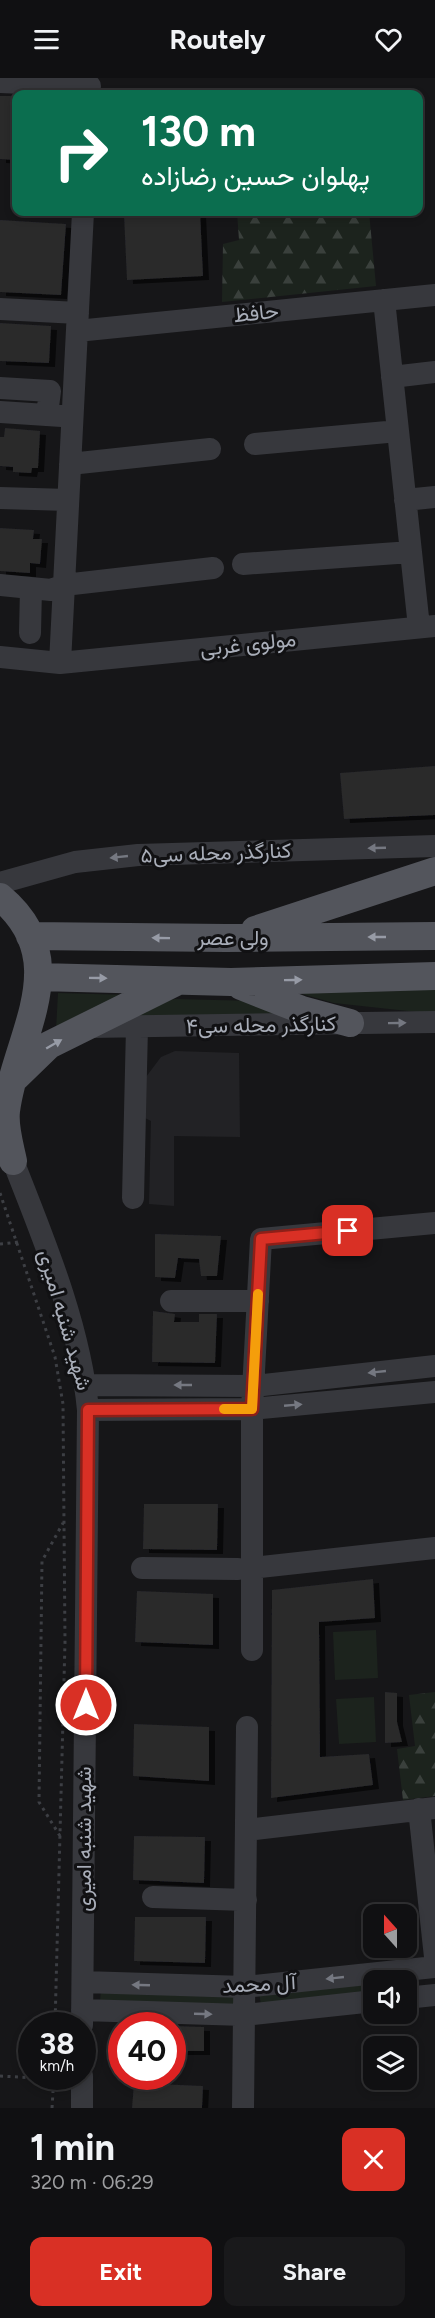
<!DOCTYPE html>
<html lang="en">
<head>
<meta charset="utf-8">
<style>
	:root { --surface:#101012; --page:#19191b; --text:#f1f3f6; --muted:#9c9d9f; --line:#303032; --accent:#d93025 }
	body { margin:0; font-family:Figtree,Vazirmatn,sans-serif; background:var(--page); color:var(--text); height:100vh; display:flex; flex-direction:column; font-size:22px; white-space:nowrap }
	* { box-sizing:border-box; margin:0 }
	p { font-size:20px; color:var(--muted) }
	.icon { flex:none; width:33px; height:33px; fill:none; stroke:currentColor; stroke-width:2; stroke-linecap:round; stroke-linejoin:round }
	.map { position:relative; height:2030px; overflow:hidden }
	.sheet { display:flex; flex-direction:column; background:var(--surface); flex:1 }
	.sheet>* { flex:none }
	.banner { position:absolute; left:12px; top:12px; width:411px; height:126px; border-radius:12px; box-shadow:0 3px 9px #0003,0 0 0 2px var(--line); background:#0b6e4f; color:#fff; overflow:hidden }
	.needle { width:39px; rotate:339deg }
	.controls { position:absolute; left:363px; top:1826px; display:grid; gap:12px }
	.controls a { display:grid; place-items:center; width:54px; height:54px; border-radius:12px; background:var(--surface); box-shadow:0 3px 9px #0003,0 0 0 2px var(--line); font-size:30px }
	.speed { position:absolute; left:18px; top:1934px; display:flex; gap:12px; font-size:30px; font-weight:700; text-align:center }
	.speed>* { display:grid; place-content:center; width:78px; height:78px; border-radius:50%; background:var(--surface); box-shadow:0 3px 9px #0003,0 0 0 2px var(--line); line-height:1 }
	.speed small { font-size:15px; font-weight:400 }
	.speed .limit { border:9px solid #d22; background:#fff; color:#111 }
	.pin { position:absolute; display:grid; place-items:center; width:51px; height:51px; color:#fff; margin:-26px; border-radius:12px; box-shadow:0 3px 9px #0006 }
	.me { position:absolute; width:66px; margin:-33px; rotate:0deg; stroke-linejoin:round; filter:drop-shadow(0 0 4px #0008) }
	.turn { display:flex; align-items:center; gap:21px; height:126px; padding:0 30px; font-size:27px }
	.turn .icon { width:78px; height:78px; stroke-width:2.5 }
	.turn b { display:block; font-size:42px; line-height:51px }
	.round { display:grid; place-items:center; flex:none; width:63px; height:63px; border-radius:12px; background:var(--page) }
	.headline { display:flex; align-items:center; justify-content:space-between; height:102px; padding:0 30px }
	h1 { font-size:36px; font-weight:700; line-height:45px }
	.action { display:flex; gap:12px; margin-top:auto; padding:12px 30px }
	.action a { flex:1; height:69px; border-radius:12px; background:var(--accent); color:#fff; font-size:24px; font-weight:700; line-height:69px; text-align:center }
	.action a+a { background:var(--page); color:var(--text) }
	header { display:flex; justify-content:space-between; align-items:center; height:78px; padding:0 30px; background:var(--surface); font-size:27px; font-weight:700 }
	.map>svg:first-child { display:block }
	.built { fill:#222225 }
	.green { fill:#1c231d }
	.forest { fill:url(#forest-firs) }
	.building { fill:#29292c; filter:url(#shadow) }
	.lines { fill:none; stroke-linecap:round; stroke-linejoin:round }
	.path { stroke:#3d3f44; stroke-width:3; stroke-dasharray:3 4.5; stroke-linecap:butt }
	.minor { stroke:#37383d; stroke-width:22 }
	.major { stroke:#53555c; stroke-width:28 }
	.oneway { fill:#757881 }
	.oneway2 { fill:#979ba6 }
	.route-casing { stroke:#8d1f18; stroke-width:15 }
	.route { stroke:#d93025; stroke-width:10 }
	.slow { stroke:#f59e0b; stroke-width:10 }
	.labels { text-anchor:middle; stroke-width:6; stroke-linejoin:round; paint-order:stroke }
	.street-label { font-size:21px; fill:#a8adb8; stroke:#111113 }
</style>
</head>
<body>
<header><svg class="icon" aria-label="menu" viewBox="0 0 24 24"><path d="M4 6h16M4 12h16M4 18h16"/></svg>Routely<svg class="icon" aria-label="heart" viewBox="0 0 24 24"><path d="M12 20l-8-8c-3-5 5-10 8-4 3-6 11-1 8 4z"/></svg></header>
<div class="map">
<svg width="435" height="2030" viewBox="0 0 435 2030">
	<defs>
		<pattern id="forest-firs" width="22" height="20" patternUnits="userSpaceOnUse" patternTransform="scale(1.5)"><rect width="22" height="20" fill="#1c231d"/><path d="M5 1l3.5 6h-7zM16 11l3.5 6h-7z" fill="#3a403c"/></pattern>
		<filter id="shadow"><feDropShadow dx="6" dy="4" stdDeviation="0" flood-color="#0009"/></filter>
	</defs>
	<rect width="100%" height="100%" fill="#161618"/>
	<path class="built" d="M 175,973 L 239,975 L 240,1059 L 174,1058 L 174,1128 L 149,1126 L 151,1043 L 145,1040 L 146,999 L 161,979 Z"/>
	<path class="green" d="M 435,908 L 435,936 L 334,925 L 302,916 L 315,912 Z
		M 58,915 L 130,917 L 56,952 Z
		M 175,921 L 259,923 L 317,935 L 135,940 L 148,927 Z
		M 376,1552 L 378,1600 L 335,1602 L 333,1554 Z
		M 374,1619 L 376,1664 L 339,1666 L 336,1621 Z
		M 373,1904 L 373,1917 L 261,1928 L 259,1913 Z
		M 101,1910 L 237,1916 L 237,1930 L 100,1924 Z"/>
	<path class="forest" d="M 237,134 L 369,134 L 376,208 L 222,224 L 223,166 L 239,162 Z
		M 435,1614 L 435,1718 L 403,1722 L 397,1671 L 415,1668 L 409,1617 Z"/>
	<path class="building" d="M 0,18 L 16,18 L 16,82 L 0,81 Z
		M 191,134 L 200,134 L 203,198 L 127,202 L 124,137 Z
		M 0,142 L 66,146 L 61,217 L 0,214 Z
		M 0,245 L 51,248 L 49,285 L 0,283 Z
		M 5,350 L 40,353 L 38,390 L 32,390 L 31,395 L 13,394 L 13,389 L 0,388 L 0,359 L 4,359 Z
		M 0,450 L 34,452 L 33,461 L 42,461 L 40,486 L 30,485 L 30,495 L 0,493 Z
		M 435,688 L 435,737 L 344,741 L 340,695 Z
		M 155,1156 L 221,1158 L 217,1198 L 201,1198 L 199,1181 L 178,1180 L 175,1200 L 155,1199 Z
		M 153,1233 L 175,1236 L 174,1244 L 199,1244 L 199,1236 L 217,1236 L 215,1285 L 152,1284 Z
		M 144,1426 L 218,1426 L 217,1472 L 143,1471 Z
		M 373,1501 L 375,1540 L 319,1544 L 320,1679 L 369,1676 L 373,1707 L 271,1720 L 272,1512 Z
		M 137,1513 L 213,1516 L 213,1567 L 135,1564 Z
		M 385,1614 L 397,1615 L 397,1644 L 402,1664 L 385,1665 Z
		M 134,1646 L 209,1649 L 209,1703 L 133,1698 Z
		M 134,1758 L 205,1759 L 204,1805 L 133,1802 Z
		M 135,1839 L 206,1839 L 205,1885 L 134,1883 Z
		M 172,1948 L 204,1949 L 204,1973 L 172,1973 Z
		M 134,2005 L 203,2008 L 202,2030 L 132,2030 Z"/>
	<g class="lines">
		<path class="path" d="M 0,1115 L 55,1279 L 63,1326 L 65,1564 L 55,1947
			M 0,1166 L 19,1164
			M 60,1758 L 39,1724 L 42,1483 L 63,1445
			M 0,1998 L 53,2001
			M 52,2030 L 54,1998"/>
		<path class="minor" d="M 0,4 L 90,8
			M 384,222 L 419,549
			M 0,231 L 78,235
			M 77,253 L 435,217
			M 392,299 L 435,294
			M 0,310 L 50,313 L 47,337
			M 0,334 L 62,338
			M 255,366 L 398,353
			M 70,386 L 210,371
			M 0,420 L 68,422
			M 405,422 L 435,419
			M 243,486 L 411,474
			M 0,507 L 51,512 L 64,507 L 213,490
			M 30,555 L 31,510
			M 0,579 L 60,585 L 435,548
			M 60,585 L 83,134
			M 0,805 L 75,784 L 138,777 L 435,768
			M 88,949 L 435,944
			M 13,1083 C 44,1162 80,1247 88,1332 L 82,1947
			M 133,1120 L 137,949
			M 171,1223 L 258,1223
			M 86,1307 L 254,1308 L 435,1288
			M 88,1332 L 252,1331 L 435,1314
			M 142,1490 L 238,1491
			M 252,1490 L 435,1470
			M 252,1572 L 252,1331 L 261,1161 L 435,1145
			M 419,1731 L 435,1879
			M 247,1752 L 435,1730
			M 153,1819 L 246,1822
			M 83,1904 L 245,1909 L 435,1889
			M 406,1920 L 435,1917
			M 82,1932 L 245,1937 L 374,1923
			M 82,2030 L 82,1998
			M 243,2030 L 247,1649"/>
		<path class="major" d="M 0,819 C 77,883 15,958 6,1033 C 4,1049 10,1068 13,1083
			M 255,852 L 435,793
			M 30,858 L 226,860 L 435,858
			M 39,899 L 231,904 L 435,898
			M 241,908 L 302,932 L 350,945
			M 16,999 L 49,967 L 176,904"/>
	</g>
	<defs><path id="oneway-solid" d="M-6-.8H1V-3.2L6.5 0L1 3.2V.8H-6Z" transform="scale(1.5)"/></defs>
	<g class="oneway">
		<use href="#oneway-solid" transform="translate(377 770) rotate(178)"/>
		<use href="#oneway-solid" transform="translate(119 779) rotate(174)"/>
		<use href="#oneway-solid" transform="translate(397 945) rotate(-1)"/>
		<use href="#oneway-solid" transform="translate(377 1294) rotate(174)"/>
		<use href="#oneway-solid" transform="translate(183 1307) rotate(-180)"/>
		<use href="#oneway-solid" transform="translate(293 1327) rotate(-5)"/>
		<use href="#oneway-solid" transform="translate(335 1900) rotate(174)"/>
		<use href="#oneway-solid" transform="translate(141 1907) rotate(-178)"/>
		<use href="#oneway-solid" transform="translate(203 1936) rotate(2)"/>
	</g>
	<g class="oneway2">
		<use href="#oneway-solid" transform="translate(377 859) rotate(180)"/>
		<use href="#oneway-solid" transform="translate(161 860) rotate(-179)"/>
		<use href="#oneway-solid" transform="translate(98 900) rotate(1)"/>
		<use href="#oneway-solid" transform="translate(293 902) rotate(-1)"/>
		<use href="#oneway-solid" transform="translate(54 966) rotate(-30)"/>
	</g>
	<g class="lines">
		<g class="route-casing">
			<path id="route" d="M 86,1627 L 88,1332 L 252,1331 L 261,1161 L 348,1153"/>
		</g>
		<use href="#route" class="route"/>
		<path class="slow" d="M 224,1331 L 252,1331 L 258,1216"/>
	</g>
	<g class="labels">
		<g class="street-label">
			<text transform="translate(256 235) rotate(-6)" y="7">حافظ</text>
			<text transform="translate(248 566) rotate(-6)" y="7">مولوی غربی</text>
			<text transform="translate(216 775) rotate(-2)" y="7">کنارگذر محله سی۵</text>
			<text x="233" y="867">ولی عصر</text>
			<text transform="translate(261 947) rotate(-1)" y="7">کنارگذر محله سی۴</text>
			<text transform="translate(65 1242) rotate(74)" y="7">شهید شنبه امیری</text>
			<text transform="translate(84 1761) rotate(-90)" y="7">شهید شنبه امیری</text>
			<text transform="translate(259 1906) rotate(-3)" y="7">آل محمد</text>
		</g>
	</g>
</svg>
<div class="controls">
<a><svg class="needle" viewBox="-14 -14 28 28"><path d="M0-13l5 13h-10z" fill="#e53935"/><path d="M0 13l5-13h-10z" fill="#9c9d9f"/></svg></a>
<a><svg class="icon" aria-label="sound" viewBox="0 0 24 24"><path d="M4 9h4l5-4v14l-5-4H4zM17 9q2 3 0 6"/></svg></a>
<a><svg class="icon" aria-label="layers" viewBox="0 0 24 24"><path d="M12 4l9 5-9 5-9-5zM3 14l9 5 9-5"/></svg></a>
</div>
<div class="speed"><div>38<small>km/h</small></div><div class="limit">40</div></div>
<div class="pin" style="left:348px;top:1153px;background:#d93025"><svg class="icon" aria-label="arrive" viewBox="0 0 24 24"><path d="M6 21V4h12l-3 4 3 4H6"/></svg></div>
<svg class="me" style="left:86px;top:1627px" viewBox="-20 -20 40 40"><circle r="17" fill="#d93025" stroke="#fff" stroke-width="3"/><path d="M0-11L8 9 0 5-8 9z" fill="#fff"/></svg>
<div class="banner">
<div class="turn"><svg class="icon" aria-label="right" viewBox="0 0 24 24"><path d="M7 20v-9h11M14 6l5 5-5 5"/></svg><div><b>130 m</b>پهلوان حسین رضازاده</div></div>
</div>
</div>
<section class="sheet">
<div class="headline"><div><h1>1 min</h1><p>320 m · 06:29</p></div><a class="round" style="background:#d93025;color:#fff"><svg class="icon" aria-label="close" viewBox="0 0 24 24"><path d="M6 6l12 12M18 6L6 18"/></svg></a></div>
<div class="action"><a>Exit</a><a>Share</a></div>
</section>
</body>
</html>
